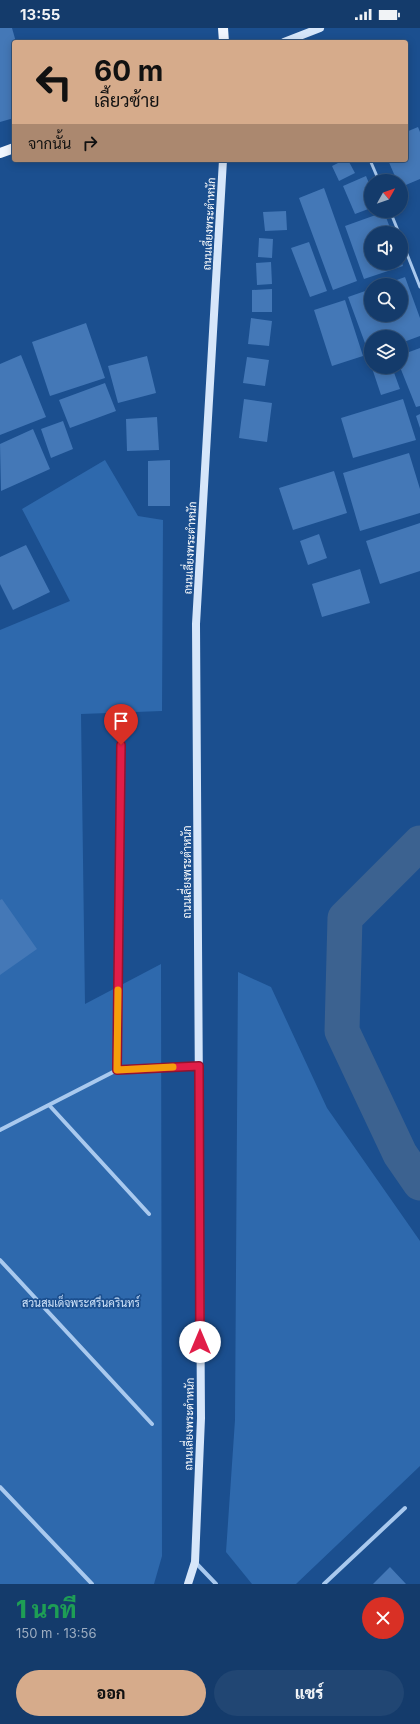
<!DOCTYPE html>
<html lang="th">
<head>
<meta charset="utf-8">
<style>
	:root { --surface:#143b6b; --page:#214673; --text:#f1f3f6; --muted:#9dadc1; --line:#33557e; --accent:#d6ab8b }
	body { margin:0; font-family:Inter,Sarabun,sans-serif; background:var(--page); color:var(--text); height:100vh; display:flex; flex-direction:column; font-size:15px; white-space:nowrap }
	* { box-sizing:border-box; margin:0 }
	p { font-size:13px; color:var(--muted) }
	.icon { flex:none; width:22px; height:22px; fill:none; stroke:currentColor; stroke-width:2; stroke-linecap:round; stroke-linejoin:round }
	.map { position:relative; height:1556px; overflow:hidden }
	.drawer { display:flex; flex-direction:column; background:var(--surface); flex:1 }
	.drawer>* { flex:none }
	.banner { position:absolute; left:12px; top:12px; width:396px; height:122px; border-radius:4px; box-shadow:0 2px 10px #0003,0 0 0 1px var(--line); background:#d6ab8b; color:#111; overflow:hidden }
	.needle { width:26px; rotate:50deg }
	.fabs { position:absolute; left:364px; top:146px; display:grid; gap:8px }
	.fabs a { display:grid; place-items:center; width:44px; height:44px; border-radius:50%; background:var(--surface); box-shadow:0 2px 10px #0003,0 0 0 1px var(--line); font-size:20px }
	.pin { position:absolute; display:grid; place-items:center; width:34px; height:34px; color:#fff; margin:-41px -17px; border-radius:50% 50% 50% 0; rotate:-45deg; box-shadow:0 0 4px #0007 }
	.pin .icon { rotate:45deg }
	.me { position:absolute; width:44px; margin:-22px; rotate:0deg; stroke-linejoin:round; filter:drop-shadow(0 0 3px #0008) }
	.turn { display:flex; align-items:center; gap:14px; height:84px; padding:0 16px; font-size:18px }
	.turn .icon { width:52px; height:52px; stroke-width:2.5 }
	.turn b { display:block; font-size:28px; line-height:34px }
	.then { display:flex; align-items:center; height:38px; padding:0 16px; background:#0003; gap:8px; font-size:15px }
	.round { display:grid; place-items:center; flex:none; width:42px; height:42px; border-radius:21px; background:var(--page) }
	.overview { display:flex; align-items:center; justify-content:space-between; height:68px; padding:0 16px }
	h1 { font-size:24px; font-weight:800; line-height:30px; color:#1e9e55 }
	.cta { display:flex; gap:8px; margin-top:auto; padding:8px 16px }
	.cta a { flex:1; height:46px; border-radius:24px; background:var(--accent); color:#111; font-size:16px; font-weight:800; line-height:46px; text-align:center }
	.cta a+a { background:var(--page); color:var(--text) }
	.status { display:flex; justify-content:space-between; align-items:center; height:28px; padding:0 20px; background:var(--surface); direction:ltr }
	.status svg { height:11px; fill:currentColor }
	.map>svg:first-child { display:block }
	.green { fill:#2e69ad }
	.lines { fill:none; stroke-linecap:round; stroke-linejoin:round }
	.canal { stroke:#3c6290; stroke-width:35 }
	.building { fill:#4478b7 }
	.lane { stroke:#a9c9ee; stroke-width:3 }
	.street { stroke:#a9c9ee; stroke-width:4 }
	.secondary { stroke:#d6e6fa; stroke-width:8 }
	.primary { stroke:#f0f6ff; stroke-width:10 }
	.route-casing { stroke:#92132f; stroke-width:10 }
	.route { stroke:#e11d48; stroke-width:7 }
	.slow { stroke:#f59e0b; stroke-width:7 }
	.labels { text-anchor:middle; stroke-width:3.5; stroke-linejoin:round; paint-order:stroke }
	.street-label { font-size:11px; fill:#fff; stroke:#1b4f8f }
	.park-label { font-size:11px; fill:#cfe3fa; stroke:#1b4f8f }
</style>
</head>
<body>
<div class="status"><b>13:55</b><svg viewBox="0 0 49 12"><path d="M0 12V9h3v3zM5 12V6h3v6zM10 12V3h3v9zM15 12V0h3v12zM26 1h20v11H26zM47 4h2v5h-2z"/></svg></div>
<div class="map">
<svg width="420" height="1556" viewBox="0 0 420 1556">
	<rect width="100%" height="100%" fill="#1b4f8f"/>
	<path class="green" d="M 105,432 L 138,488 L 163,492 L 162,683 L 81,686 L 85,976 L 161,936 L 162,1528 L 154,1556 L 0,1556 L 0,602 L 70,573 L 22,481 Z
		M 238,944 L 271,959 L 327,1080 L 420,1213 L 420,1438 L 296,1556 L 252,1556 L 226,1524 L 235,1392 Z"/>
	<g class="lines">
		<path class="canal" d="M 420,815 L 345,890 L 342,1003 L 400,1126 L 420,1155"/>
	</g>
	<path class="building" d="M 0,0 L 12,0 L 16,14 L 14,14 L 14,90 L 0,94 Z
		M 418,99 L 420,104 L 420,151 L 401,159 L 401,153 L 397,153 L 388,132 L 406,132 L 406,104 Z
		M 344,132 L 348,132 L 355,145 L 339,153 L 332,138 Z
		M 366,148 L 371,160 L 371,180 L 355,186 L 343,158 Z
		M 324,160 L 357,253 L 333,262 L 299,170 Z
		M 286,183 L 287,202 L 265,203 L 263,184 Z
		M 384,184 L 392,205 L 371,205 L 371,235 L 402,235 L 403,238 L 364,251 L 345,198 Z
		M 259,210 L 273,211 L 272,230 L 258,229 Z
		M 309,214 L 327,263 L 310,269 L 291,220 Z
		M 271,234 L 272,256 L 257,257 L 256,235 Z
		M 405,249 L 420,290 L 420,308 L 401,315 L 401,309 L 371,309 L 371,326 L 369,326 L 348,269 L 371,261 L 371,287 L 401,287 L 401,257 L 383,257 Z
		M 272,261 L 272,284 L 252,284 L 252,262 Z
		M 345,272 L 363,328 L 332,338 L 314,282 Z
		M 251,290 L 272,293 L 269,318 L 248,316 Z
		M 86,295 L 105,350 L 50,368 L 32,314 Z
		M 420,320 L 420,378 L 416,379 L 400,339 L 401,327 Z
		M 21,327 L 46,389 L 0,407 L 0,336 Z
		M 147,328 L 156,365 L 118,375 L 108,338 Z
		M 247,329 L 269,332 L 265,358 L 243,355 Z
		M 376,339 L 392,339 L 400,361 L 381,367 L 372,340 Z
		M 105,355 L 116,383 L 70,400 L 59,372 Z
		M 244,371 L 272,375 L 267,414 L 239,410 Z
		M 403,371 L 416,412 L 353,430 L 341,390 Z
		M 420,386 L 420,400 L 416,388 Z
		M 157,389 L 159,422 L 127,423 L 126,391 Z
		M 63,393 L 73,421 L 51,430 L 41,401 Z
		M 33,401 L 50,441 L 1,463 L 0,416 Z
		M 409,425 L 420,461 L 420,485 L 360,503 L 343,445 Z
		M 170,432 L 170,478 L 148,478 L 148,433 Z
		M 334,443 L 347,485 L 293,502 L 279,460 Z
		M 420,495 L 420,543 L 380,556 L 366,513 Z
		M 319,506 L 327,530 L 308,537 L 300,513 Z
		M 26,517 L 50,564 L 13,582 L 0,556 L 0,529 Z
		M 360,541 L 370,575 L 322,589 L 312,556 Z
		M 2,871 L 37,921 L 0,947 L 0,872 Z
		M 390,1539 L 406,1556 L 373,1556 Z"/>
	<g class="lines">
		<path class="lane" d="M 370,132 L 379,153
			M 390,183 L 399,205
			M 401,211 L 420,259"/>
		<path class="street" d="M 117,1042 L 121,717
			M 49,1077 L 149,1186
			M 0,1102 L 117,1042 L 199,1038
			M 0,1232 L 152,1396
			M 0,1459 L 92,1556
			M 195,1534 L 216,1556
			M 324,1556 L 405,1480"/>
		<path class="secondary" d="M 284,14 L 320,0
			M 188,1556 L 195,1534 L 201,1390 L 196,596 L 223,132"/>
		<path class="primary" d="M 223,0 L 224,14
			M 0,125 L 14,120"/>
	</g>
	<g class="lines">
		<g class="route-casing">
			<path id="route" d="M 121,717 L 117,1042 L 199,1038 L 200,1314"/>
		</g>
		<use href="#route" class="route"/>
		<path class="slow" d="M 118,962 L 117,1042 L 173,1039"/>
	</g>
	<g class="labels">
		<g class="street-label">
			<text transform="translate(209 196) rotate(-87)" y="4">ถนนเลี่ยงพระตำหนัก</text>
			<text transform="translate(190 520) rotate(-87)" y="4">ถนนเลี่ยงพระตำหนัก</text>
			<text transform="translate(187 844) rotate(-90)" y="4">ถนนเลี่ยงพระตำหนัก</text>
			<text transform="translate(189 1396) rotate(-89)" y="4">ถนนเลี่ยงพระตำหนัก</text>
		</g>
		<g class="park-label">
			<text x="81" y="1279">สวนสมเด็จพระศรีนครินทร์</text>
		</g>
	</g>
</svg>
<div class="fabs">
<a><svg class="needle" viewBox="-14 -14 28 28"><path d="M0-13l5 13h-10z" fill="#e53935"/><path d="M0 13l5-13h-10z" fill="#9dadc1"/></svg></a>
<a><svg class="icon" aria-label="sound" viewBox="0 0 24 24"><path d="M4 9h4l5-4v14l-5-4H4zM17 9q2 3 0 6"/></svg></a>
<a><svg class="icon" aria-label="search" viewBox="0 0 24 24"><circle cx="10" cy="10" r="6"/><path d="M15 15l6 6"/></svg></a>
<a><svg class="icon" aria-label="layers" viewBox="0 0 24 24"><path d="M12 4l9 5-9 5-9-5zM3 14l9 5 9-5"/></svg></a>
</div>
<div class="pin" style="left:121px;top:717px;background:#d93025"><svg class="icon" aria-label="arrive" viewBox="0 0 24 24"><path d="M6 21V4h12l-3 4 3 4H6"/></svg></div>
<svg class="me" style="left:200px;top:1314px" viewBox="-20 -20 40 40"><circle r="19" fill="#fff"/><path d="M0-13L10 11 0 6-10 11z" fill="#e11d48"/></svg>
<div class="banner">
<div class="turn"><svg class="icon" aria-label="left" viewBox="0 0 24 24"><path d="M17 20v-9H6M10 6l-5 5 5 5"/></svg><div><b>60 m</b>เลี้ยวซ้าย</div></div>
<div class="then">จากนั้น<svg class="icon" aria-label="right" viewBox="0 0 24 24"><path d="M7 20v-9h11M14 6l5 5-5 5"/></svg></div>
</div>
</div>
<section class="drawer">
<div class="overview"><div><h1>1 นาที</h1><p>150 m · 13:56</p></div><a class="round" style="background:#d93025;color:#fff"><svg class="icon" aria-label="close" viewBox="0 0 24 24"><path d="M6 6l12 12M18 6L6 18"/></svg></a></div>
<div class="cta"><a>ออก</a><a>แชร์</a></div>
</section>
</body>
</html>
